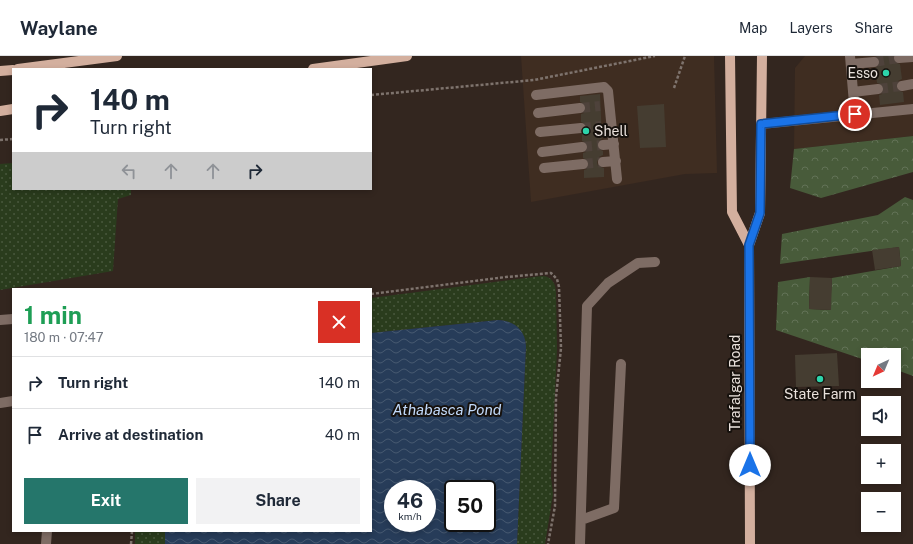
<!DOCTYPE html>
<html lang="en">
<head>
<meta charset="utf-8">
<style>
	:root { --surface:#fff; --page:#f2f2f3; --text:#1f2937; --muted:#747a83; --line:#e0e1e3; --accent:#25766b }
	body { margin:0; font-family:"Public Sans",sans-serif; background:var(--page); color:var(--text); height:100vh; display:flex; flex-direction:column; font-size:15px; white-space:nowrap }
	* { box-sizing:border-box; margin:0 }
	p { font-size:13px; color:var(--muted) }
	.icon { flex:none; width:22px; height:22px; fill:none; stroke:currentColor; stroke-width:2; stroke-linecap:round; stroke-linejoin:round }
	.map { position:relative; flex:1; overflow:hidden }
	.details { position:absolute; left:12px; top:232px; width:360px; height:244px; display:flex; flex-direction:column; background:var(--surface); border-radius:0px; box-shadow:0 2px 6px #0003 }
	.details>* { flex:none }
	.hud { position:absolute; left:12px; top:12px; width:360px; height:122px; border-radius:0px; box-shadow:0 2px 6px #0003; background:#fff; color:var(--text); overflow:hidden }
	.needle { width:26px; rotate:224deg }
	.fabs { position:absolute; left:861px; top:292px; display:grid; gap:8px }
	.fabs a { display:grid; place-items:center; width:40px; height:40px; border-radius:0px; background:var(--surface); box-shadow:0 2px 6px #0003; font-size:20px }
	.speed { position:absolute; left:384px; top:424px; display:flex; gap:8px; font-size:20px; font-weight:700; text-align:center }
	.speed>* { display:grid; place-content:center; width:52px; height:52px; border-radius:50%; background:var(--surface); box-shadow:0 2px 6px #0003; line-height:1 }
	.speed small { font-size:10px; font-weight:400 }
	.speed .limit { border:2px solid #111; border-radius:6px; background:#fff; color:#111 }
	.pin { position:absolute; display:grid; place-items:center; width:34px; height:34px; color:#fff; margin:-17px; border:2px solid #fff; border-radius:50%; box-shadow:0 1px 4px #0007 }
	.me { position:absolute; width:44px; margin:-22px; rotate:0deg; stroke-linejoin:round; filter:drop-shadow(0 0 3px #0008) }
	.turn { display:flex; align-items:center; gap:14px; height:84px; padding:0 12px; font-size:18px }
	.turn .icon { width:52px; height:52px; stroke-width:2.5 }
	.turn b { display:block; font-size:28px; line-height:34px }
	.lanes { display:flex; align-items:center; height:38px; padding:0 12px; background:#0003; justify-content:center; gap:20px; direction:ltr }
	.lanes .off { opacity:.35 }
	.round { display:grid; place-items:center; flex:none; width:42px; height:42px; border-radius:0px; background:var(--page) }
	.summary { display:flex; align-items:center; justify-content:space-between; height:68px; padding:0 12px }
	h1 { font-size:24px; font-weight:700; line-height:30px; color:#1e9e55 }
	.button { display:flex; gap:8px; margin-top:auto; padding:8px 12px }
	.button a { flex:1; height:46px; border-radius:0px; background:var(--accent); color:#fff; font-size:16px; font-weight:700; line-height:46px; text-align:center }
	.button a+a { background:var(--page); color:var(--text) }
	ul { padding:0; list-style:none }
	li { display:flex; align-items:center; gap:12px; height:52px; padding:0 12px; border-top:1px solid var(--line) }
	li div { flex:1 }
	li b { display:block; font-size:15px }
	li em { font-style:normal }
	header { display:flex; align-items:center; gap:24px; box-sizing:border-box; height:56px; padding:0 20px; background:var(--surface); border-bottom:1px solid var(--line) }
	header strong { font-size:19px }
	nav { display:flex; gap:22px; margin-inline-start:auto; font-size:14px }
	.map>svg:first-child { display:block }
	.built { fill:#3f2d21 }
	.grass { fill:url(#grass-dots) }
	.forest { fill:url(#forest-crowns) }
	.water { fill:url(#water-waves); fill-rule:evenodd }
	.building { fill:#453d31 }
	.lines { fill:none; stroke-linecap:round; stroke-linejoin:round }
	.minor-tunnel { stroke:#4e423b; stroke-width:10; stroke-dasharray:10 5; stroke-linecap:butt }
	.path { stroke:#7e736d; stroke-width:2.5; stroke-dasharray:3 2; stroke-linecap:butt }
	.minor { stroke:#7e6c64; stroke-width:10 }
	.major { stroke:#d3af9e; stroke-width:10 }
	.route-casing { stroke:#114b97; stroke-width:10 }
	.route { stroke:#1a73e8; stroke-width:7 }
	.poi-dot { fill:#2dd4ab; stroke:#16110d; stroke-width:1.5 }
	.labels { text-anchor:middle; stroke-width:4; stroke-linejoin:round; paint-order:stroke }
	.poi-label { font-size:14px; fill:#e9e1dc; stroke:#16110d; text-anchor:end }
	.street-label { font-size:14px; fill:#e9e1dc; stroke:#16110d }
	.water-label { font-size:15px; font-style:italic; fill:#c1d9fa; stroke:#16110d }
</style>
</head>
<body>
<header>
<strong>Waylane</strong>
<nav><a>Map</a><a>Layers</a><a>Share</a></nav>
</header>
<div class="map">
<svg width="913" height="488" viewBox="0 0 913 488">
	<defs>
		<pattern id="grass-dots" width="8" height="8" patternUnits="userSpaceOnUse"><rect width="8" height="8" fill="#2a3c1d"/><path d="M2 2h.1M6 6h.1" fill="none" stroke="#49583d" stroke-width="1.8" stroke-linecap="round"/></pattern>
		<pattern id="forest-crowns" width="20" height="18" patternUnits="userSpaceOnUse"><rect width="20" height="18" fill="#485b3a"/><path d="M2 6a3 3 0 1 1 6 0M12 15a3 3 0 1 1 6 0" fill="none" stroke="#627256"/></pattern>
		<pattern id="water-waves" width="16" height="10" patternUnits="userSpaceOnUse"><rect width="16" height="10" fill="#273c59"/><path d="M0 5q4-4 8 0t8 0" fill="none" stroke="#465870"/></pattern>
	</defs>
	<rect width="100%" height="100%" fill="#33261f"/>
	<path class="built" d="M 521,0 L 714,0 L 717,117 L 685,118 L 531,146 Z
		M 805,0 L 913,0 L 913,80 L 794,93 L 795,12 Z"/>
	<path class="grass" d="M 13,107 L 13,133 L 131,133 L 131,139 L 118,143 L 113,215 L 0,234 L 0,108 Z
		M 542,220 C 552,220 556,228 556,237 L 557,293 L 551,421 L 553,438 L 551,451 L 545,488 L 517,488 L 526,290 C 525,274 514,265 498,264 L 371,277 L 371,242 Z
		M 135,475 L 165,475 L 165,488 L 135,488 Z"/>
	<path class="forest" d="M 913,80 L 913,116 L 821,142 L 790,132 L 794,93 Z
		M 905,141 L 913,144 L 913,320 L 894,313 L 894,299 L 868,299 L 868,305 L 776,274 L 778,226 L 810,221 L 809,253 L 830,254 L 832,222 L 901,210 L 899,191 L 780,208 L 782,178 L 878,159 Z"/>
	<path class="water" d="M 498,264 C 514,265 525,273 526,290 L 517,488 L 165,488 L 165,475 L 371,475 L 371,277 ZM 393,433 L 427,433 L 427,467 L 393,467 ZM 453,433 L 487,433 L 487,467 L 453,467 Z"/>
	<path class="building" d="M 876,0 L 893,0 L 894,6 L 900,8 L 902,23 L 898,25 L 896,31 L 897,34 L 903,36 L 904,46 L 880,49 L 879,39 L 882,38 L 884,33 L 883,29 L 877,27 L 875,12 L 880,9 L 880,3 Z
		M 600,38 L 602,83 L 599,84 L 597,89 L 598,93 L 603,95 L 603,99 L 599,101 L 597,106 L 598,110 L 604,112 L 604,121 L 584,122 L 584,114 L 587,113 L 589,108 L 588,104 L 583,102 L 583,97 L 586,96 L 588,91 L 587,87 L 582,85 L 582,78 L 585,77 L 587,72 L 586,68 L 581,66 L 581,58 L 584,57 L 586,52 L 585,48 L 580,46 L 580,40 Z
		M 664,48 L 666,91 L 640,92 L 637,50 Z
		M 899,191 L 901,210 L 875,214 L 872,194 Z
		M 810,221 L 832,222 L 831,254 L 809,253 Z
		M 837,297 L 839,330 L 796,331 L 795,299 Z"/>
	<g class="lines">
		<path class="minor-tunnel" d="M 874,6 L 899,2
			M 878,33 L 902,30
			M 580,52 L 600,50
			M 581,72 L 601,70
			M 582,91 L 603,89
			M 583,108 L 603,106"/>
		<path class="path" d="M 674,32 L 685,0
			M 371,39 L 534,24 L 655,0
			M 0,84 L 13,83
			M 371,238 L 506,221 L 551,217 L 557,223 L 559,231 L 561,292 L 556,341 L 555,450 L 548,488
			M 131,488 L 132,475"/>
		<path class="minor" d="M 850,0 L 855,59
			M 899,2 L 913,1
			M 851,8 L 874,6
			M 902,30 L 913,28
			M 853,36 L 878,33
			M 536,39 L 604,31 L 608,35 L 617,123
			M 538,57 L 580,52
			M 761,68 L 913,53
			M 540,76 L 581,72
			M 603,89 L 614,88
			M 542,96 L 582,91
			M 603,106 L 616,105
			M 544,112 L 583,108
			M 0,264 L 13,263
			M 0,347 L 13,345
			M 581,464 L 614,452 L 621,308
			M 46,488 L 47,475
			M 580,488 L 587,250 L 608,227 L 638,207 L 655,206"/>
		<path class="major" d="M 730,0 L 732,156 L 749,189
			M 18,13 L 117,0
			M 313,13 L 407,0
			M 0,15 L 13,14
			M 0,55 L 13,53
			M 750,488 L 749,189 L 760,157 L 762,0"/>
	</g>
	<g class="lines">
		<g class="route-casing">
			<path id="route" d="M 750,409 L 749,189 L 760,157 L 761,68 L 855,58"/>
		</g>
		<use href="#route" class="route"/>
	</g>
	<g class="poi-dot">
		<circle cx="886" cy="17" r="4"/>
		<circle cx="586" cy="75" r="4"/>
		<circle cx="820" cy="323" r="4"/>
	</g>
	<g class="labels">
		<g class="poi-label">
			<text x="878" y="22">Esso</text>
			<text x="594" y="80" text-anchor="start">Shell</text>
			<text x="820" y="343" text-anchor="middle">State Farm</text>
		</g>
		<g class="street-label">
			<text transform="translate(735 327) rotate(-90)" y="5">Trafalgar Road</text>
		</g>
		<g class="water-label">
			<text x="447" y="359">Athabasca Pond</text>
		</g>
	</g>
</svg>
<div class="fabs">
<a><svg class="needle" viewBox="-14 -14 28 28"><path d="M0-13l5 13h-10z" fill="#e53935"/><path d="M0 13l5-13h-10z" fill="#747a83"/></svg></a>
<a><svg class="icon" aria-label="sound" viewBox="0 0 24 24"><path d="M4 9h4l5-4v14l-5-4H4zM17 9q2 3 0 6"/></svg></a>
<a>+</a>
<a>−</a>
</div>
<div class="speed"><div>46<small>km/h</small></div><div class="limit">50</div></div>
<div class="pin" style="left:855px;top:58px;background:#d93025"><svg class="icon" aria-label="arrive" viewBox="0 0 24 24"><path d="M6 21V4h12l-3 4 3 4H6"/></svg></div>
<svg class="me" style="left:750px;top:409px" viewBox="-20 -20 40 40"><circle r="19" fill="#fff"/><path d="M0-13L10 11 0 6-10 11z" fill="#1a73e8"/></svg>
<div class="hud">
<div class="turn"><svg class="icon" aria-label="right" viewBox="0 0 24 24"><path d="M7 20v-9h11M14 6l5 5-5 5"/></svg><div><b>140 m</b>Turn right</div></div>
<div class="lanes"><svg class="icon off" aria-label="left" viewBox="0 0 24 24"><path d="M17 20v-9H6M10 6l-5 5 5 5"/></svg><svg class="icon off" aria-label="ahead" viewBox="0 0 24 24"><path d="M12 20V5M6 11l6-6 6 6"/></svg><svg class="icon off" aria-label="ahead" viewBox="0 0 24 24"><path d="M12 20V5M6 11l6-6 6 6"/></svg><svg class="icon" aria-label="right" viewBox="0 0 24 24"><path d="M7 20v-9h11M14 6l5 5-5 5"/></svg></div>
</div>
<section class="details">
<div class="summary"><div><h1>1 min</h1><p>180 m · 07:47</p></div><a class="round" style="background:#d93025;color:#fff"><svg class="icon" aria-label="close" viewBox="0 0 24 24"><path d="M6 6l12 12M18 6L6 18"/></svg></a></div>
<ul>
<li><svg class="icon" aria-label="right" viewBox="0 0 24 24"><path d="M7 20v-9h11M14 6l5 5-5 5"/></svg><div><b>Turn right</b></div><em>140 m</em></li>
<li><svg class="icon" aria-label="arrive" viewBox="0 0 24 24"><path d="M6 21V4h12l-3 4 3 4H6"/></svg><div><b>Arrive at destination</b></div><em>40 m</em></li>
</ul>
<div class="button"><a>Exit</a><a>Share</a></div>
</section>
</div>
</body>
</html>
